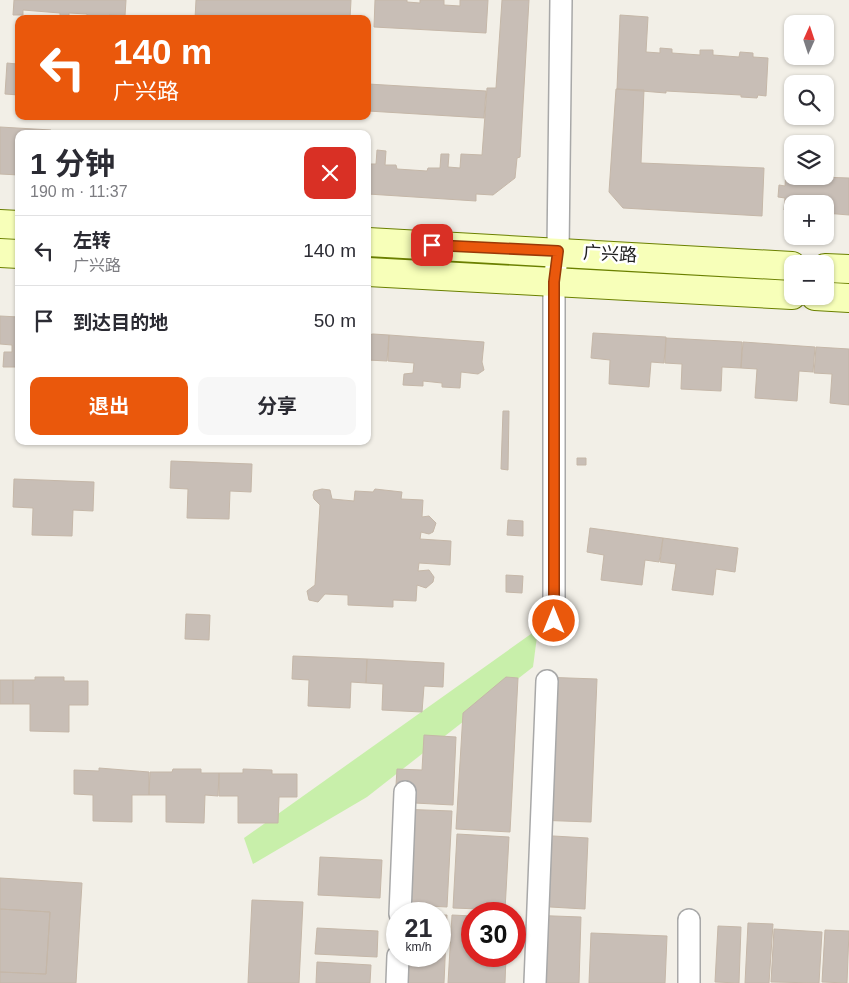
<!DOCTYPE html>
<html lang="zh">
<head>
<meta charset="utf-8">
<style>
	:root { --surface:#fff; --page:#f7f7f7; --text:#2b2b33; --muted:#7c7c81; --line:#e1e1e2; --accent:#ea580c }
	body { margin:0; font-family:Arial,"Noto Sans SC",sans-serif; background:var(--page); color:var(--text); height:100vh; display:flex; flex-direction:column; font-size:19px; white-space:nowrap }
	* { box-sizing:border-box; margin:0 }
	p { font-size:16px; color:var(--muted) }
	.icon { flex:none; width:28px; height:28px; fill:none; stroke:currentColor; stroke-width:2; stroke-linecap:round; stroke-linejoin:round }
	.map { position:relative; flex:1; overflow:hidden }
	.details { position:absolute; left:15px; top:130px; width:356px; height:315px; display:flex; flex-direction:column; background:var(--surface); border-radius:10px; box-shadow:0 1px 4px #0004 }
	.details>* { flex:none }
	.guide { position:absolute; left:15px; top:15px; width:356px; height:105px; border-radius:10px; box-shadow:0 1px 4px #0004; background:#ea580c; color:#fff; overflow:hidden }
	.needle { width:32px; rotate:3deg }
	.buttons { position:absolute; left:784px; top:15px; display:grid; gap:10px }
	.buttons a { display:grid; place-items:center; width:50px; height:50px; border-radius:10px; background:var(--surface); box-shadow:0 1px 4px #0004; font-size:25px }
	.speed { position:absolute; left:386px; top:902px; display:flex; gap:10px; font-size:25px; font-weight:700; text-align:center }
	.speed>* { display:grid; place-content:center; width:65px; height:65px; border-radius:50%; background:var(--surface); box-shadow:0 1px 4px #0004; line-height:1 }
	.speed small { font-size:12px; font-weight:400 }
	.speed .limit { border:8px solid #d22; background:#fff; color:#111 }
	.pin { position:absolute; display:grid; place-items:center; width:42px; height:42px; color:#fff; margin:-21px; border-radius:10px; box-shadow:0 2px 8px #0006 }
	.me { position:absolute; width:55px; margin:-28px; rotate:0deg; stroke-linejoin:round; filter:drop-shadow(0 0 4px #0008) }
	.turn { display:flex; align-items:center; gap:18px; height:105px; padding:0 15px; font-size:22px }
	.turn .icon { width:65px; height:65px; stroke-width:2.5 }
	.turn b { display:block; font-size:35px; line-height:42px }
	.round { display:grid; place-items:center; flex:none; width:52px; height:52px; border-radius:10px; background:var(--page) }
	.overview { display:flex; align-items:center; justify-content:space-between; height:85px; padding:0 15px }
	h1 { font-size:30px; font-weight:700; line-height:38px }
	.button { display:flex; gap:10px; margin-top:auto; padding:10px 15px }
	.button a { flex:1; height:58px; border-radius:10px; background:var(--accent); color:#fff; font-size:20px; font-weight:700; line-height:58px; text-align:center }
	.button a+a { background:var(--page); color:var(--text) }
	ul { padding:0; list-style:none }
	li { display:flex; align-items:center; gap:15px; height:70px; padding:0 15px; border-top:1px solid var(--line) }
	li div { flex:1 }
	li b { display:block; font-size:19px }
	li em { font-style:normal }
	.map>svg:first-child { display:block }
	.grass { fill:#c8efaa }
	.building { fill:#c8beb6; stroke:#c5b7a8 }
	.lines { fill:none; stroke-linecap:round; stroke-linejoin:round }
	.street-casing { stroke:#a8a8a8; stroke-width:24 }
	.secondary-casing { stroke:#6b8000; stroke-width:30 }
	.street { stroke:#fff; stroke-width:21 }
	.secondary { stroke:#f7ffb9; stroke-width:28 }
	.route-casing { stroke:#983908; stroke-width:12 }
	.route { stroke:#ea580c; stroke-width:9 }
	.labels { text-anchor:middle; stroke-width:5; stroke-linejoin:round; paint-order:stroke }
	.street-label { font-size:18px; fill:#212121; stroke:#fff }
</style>
</head>
<body>
<div class="map">
<svg width="849" height="983" viewBox="0 0 849 983">
	<rect width="100%" height="100%" fill="#f2efe7"/>
	<path class="grass" d="M 538,629 L 533,667 L 367,797 L 253,864 L 244,838 Z"/>
	<path class="building" d="M 14,0 L 126,0 L 125,16 L 109,15 L 109,19 L 87,19 L 87,14 L 69,13 L 69,17 L 60,16 L 60,13 L 23,10 L 23,15 L 13,15 Z
		M 196,0 L 351,0 L 350,19 L 195,19 Z
		M 375,0 L 407,0 L 407,2 L 420,3 L 420,0 L 444,0 L 444,5 L 460,6 L 460,0 L 488,0 L 486,33 L 374,27 Z
		M 502,0 L 529,0 L 520,157 L 517,158 L 515,178 L 493,195 L 476,194 L 476,201 L 368,194 L 368,164 L 376,164 L 377,150 L 386,151 L 385,165 L 396,165 L 397,169 L 427,171 L 428,168 L 440,168 L 441,154 L 449,154 L 448,167 L 460,168 L 461,154 L 482,155 L 487,88 L 496,88 Z
		M 620,15 L 648,17 L 646,52 L 660,53 L 660,48 L 672,49 L 672,53 L 700,55 L 700,50 L 713,50 L 713,55 L 739,57 L 740,52 L 753,53 L 753,57 L 768,58 L 766,96 L 758,95 L 757,98 L 741,97 L 741,95 L 666,91 L 666,93 L 617,89 Z
		M 17,60 L 19,95 L 5,94 L 7,63 L 17,64 Z
		M 368,84 L 486,91 L 484,118 L 368,111 Z
		M 616,89 L 644,90 L 641,163 L 764,168 L 762,216 L 623,208 L 609,192 Z
		M 0,127 L 51,130 L 53,133 L 62,134 L 19,134 L 19,175 L 0,174 Z
		M 786,171 L 792,171 L 792,176 L 849,178 L 849,215 L 825,213 L 825,204 L 792,204 L 792,210 L 784,210 L 785,198 L 778,197 L 779,185 L 785,186 Z
		M 0,316 L 19,317 L 19,367 L 3,367 L 4,352 L 12,352 L 12,345 L 0,344 Z
		M 593,333 L 666,337 L 664,363 L 651,362 L 649,387 L 609,384 L 610,360 L 591,358 Z
		M 373,334 L 389,335 L 387,361 L 368,360 L 368,335 Z
		M 389,335 L 484,342 L 482,362 L 484,370 L 478,374 L 461,372 L 460,388 L 442,387 L 442,383 L 423,381 L 423,386 L 403,385 L 404,374 L 413,373 L 414,363 L 388,361 Z
		M 666,338 L 742,342 L 741,368 L 722,367 L 721,391 L 681,389 L 682,364 L 665,363 Z
		M 743,342 L 815,347 L 813,372 L 799,371 L 797,401 L 755,398 L 757,369 L 741,368 Z
		M 816,347 L 849,349 L 849,405 L 830,403 L 832,374 L 814,373 Z
		M 503,411 L 509,411 L 508,470 L 501,469 Z
		M 577,458 L 586,458 L 586,465 L 577,465 Z
		M 171,461 L 252,464 L 251,492 L 230,491 L 229,519 L 187,518 L 188,489 L 170,488 Z
		M 14,479 L 94,482 L 93,511 L 73,510 L 72,536 L 32,535 L 33,508 L 13,507 Z
		M 322,489 L 330,490 L 332,499 L 354,501 L 355,491 L 373,492 L 375,489 L 402,492 L 401,499 L 423,500 L 422,517 L 429,516 L 436,523 L 433,532 L 429,534 L 421,532 L 420,539 L 451,541 L 450,565 L 419,563 L 418,571 L 429,570 L 434,577 L 433,582 L 426,588 L 417,585 L 416,601 L 393,600 L 393,607 L 348,605 L 348,595 L 325,594 L 318,602 L 309,600 L 307,591 L 315,585 L 320,505 L 314,499 L 313,495 L 314,491 Z
		M 508,520 L 523,521 L 523,536 L 507,535 Z
		M 590,528 L 663,538 L 659,562 L 645,560 L 642,585 L 601,580 L 604,555 L 587,552 Z
		M 663,538 L 738,548 L 735,572 L 716,569 L 713,595 L 672,590 L 676,564 L 660,562 Z
		M 506,575 L 523,576 L 522,593 L 506,592 Z
		M 186,614 L 210,615 L 209,640 L 185,639 Z
		M 293,656 L 367,659 L 366,683 L 351,682 L 350,708 L 308,706 L 309,680 L 292,679 Z
		M 367,659 L 444,663 L 443,687 L 424,686 L 422,712 L 382,710 L 383,684 L 366,683 Z
		M 35,677 L 64,677 L 64,681 L 88,681 L 88,705 L 69,705 L 69,732 L 30,731 L 30,704 L 13,704 L 13,680 L 35,680 Z
		M 506,677 L 518,678 L 510,832 L 456,829 L 463,713 Z
		M 541,677 L 597,679 L 591,822 L 535,820 Z
		M 0,680 L 13,680 L 13,704 L 0,704 Z
		M 424,735 L 456,737 L 453,805 L 395,802 L 397,769 L 422,770 Z
		M 99,768 L 149,772 L 149,795 L 132,795 L 132,822 L 93,821 L 93,795 L 74,794 L 74,770 L 99,771 Z
		M 173,769 L 201,769 L 201,773 L 219,773 L 218,796 L 205,795 L 204,823 L 166,822 L 166,795 L 149,795 L 150,772 L 172,772 Z
		M 243,769 L 272,770 L 272,774 L 297,774 L 297,797 L 279,797 L 278,823 L 238,823 L 238,796 L 219,796 L 219,773 L 243,773 Z
		M 398,809 L 452,811 L 447,907 L 393,904 Z
		M 457,834 L 509,837 L 505,910 L 453,908 Z
		M 536,835 L 588,838 L 585,909 L 533,906 Z
		M 320,857 L 382,860 L 380,898 L 318,895 Z
		M 0,878 L 82,883 L 76,983 L 0,983 L 0,972 L 46,974 L 50,912 L 0,909 Z
		M 252,900 L 303,902 L 299,983 L 248,983 Z
		M 0,909 L 50,912 L 46,974 L 0,972 Z
		M 394,913 L 416,914 L 398,914 L 398,956 L 440,956 L 440,915 L 447,915 L 444,983 L 390,983 Z
		M 452,915 L 472,916 L 472,956 L 506,956 L 505,983 L 448,983 Z
		M 527,915 L 581,917 L 579,983 L 524,983 Z
		M 748,923 L 773,924 L 769,983 L 745,983 Z
		M 718,926 L 741,927 L 739,983 L 715,982 Z
		M 317,928 L 378,931 L 377,957 L 315,954 Z
		M 774,929 L 822,932 L 819,983 L 771,982 Z
		M 825,930 L 849,931 L 847,983 L 822,982 Z
		M 591,933 L 667,936 L 665,983 L 589,983 Z
		M 317,962 L 371,965 L 370,983 L 316,983 Z"/>
	<g class="lines">
		<g class="street-casing">
			<path id="street" d="M 554,621 L 554,282 L 558,251 L 561,0
				M 400,914 L 405,792
				M 397,983 L 398,956
				M 535,983 L 547,681
				M 689,983 L 689,920"/>
		</g>
		<g class="secondary-casing">
			<path id="secondary" d="M 0,224 L 19,225
				M 368,242 L 792,266
				M 0,253 L 19,254
				M 825,268 L 849,269
				M 368,272 L 792,295
				M 815,296 L 849,298"/>
		</g>
		<use href="#street" class="street"/>
		<use href="#secondary" class="secondary"/>
	</g>
	<g class="lines">
		<g class="route-casing">
			<path id="route" d="M 432,245 L 558,251 L 554,282 L 554,621"/>
		</g>
		<use href="#route" class="route"/>
	</g>
	<g class="labels">
		<g class="street-label">
			<text transform="translate(610 254) rotate(3)" y="6">广兴路</text>
		</g>
	</g>
</svg>
<div class="buttons">
<a><svg class="needle" viewBox="-14 -14 28 28"><path d="M0-13l5 13h-10z" fill="#e53935"/><path d="M0 13l5-13h-10z" fill="#7c7c81"/></svg></a>
<a><svg class="icon" aria-label="search" viewBox="0 0 24 24"><circle cx="10" cy="10" r="6"/><path d="M15 15l6 6"/></svg></a>
<a><svg class="icon" aria-label="layers" viewBox="0 0 24 24"><path d="M12 4l9 5-9 5-9-5zM3 14l9 5 9-5"/></svg></a>
<a>+</a>
<a>−</a>
</div>
<div class="speed"><div>21<small>km/h</small></div><div class="limit">30</div></div>
<div class="pin" style="left:432px;top:245px;background:#d93025"><svg class="icon" aria-label="arrive" viewBox="0 0 24 24"><path d="M6 21V4h12l-3 4 3 4H6"/></svg></div>
<svg class="me" style="left:554px;top:621px" viewBox="-20 -20 40 40"><circle r="17" fill="#ea580c" stroke="#fff" stroke-width="3"/><path d="M0-11L8 9 0 5-8 9z" fill="#fff"/></svg>
<div class="guide">
<div class="turn"><svg class="icon" aria-label="left" viewBox="0 0 24 24"><path d="M17 20v-9H6M10 6l-5 5 5 5"/></svg><div><b>140 m</b>广兴路</div></div>
</div>
<section class="details">
<div class="overview"><div><h1>1 分钟</h1><p>190 m · 11:37</p></div><a class="round" style="background:#d93025;color:#fff"><svg class="icon" aria-label="close" viewBox="0 0 24 24"><path d="M6 6l12 12M18 6L6 18"/></svg></a></div>
<ul>
<li><svg class="icon" aria-label="left" viewBox="0 0 24 24"><path d="M17 20v-9H6M10 6l-5 5 5 5"/></svg><div><b>左转</b><p>广兴路</p></div><em>140 m</em></li>
<li><svg class="icon" aria-label="arrive" viewBox="0 0 24 24"><path d="M6 21V4h12l-3 4 3 4H6"/></svg><div><b>到达目的地</b></div><em>50 m</em></li>
</ul>
<div class="button"><a>退出</a><a>分享</a></div>
</section>
</div>
</body>
</html>
